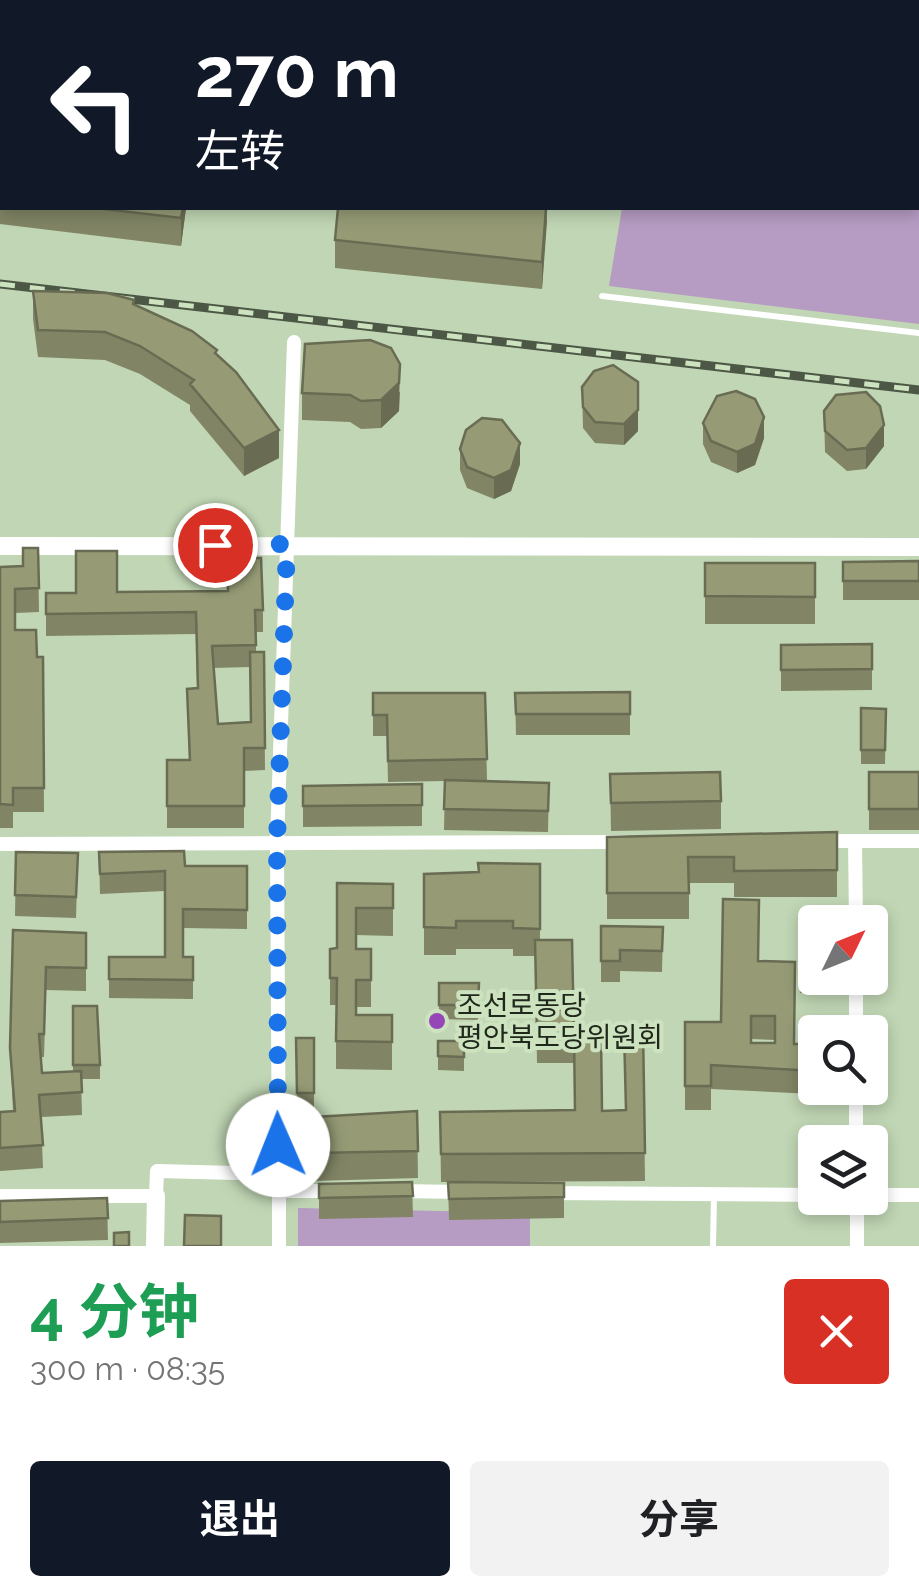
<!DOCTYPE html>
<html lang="zh">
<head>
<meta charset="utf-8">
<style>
	:root { --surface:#fff; --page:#f2f2f2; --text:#202124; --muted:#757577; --accent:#111827 }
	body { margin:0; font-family:Raleway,"Noto Sans SC","Noto Sans KR",sans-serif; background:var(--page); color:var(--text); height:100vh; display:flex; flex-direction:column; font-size:38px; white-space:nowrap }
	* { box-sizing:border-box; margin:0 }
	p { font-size:32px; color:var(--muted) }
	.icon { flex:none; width:55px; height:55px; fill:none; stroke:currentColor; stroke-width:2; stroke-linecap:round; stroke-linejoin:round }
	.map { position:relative; height:1246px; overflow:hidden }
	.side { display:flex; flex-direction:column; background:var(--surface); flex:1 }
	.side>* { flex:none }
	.banner { position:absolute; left:0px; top:0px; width:920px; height:210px; box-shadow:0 5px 15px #0003; background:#111827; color:#fff; overflow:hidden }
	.needle { width:65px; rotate:47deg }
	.fabs { position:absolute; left:798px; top:905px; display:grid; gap:20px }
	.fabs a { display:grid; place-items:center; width:90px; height:90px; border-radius:10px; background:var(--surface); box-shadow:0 5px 15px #0003; font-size:50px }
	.pin { position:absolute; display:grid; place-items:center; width:85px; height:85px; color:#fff; margin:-42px; border:5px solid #fff; border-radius:50%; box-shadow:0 2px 10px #0007 }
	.me { position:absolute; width:110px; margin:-55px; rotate:359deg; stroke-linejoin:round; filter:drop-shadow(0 0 8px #0008) }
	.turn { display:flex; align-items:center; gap:35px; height:210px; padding:0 30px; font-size:45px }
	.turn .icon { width:130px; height:130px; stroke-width:2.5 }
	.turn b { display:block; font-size:70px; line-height:85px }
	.round { display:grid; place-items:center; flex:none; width:105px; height:105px; border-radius:10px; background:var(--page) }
	.summary { display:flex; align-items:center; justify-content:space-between; height:170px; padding:0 30px }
	h1 { font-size:60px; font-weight:700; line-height:75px; color:#1e9e55 }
	.cta { display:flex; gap:20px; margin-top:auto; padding:20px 30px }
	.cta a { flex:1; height:115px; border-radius:10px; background:var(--accent); color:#fff; font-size:40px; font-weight:700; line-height:115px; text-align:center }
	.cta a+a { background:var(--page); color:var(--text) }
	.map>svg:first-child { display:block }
	.green { fill:#b69cc3 }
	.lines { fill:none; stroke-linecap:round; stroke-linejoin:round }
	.service { stroke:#fff; stroke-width:6 }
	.minor { stroke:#fff; stroke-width:14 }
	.tertiary { stroke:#fff; stroke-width:18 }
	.rail-casing { stroke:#4c5845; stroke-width:9 }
	.rail { stroke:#cde3c0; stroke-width:5; stroke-dasharray:15; stroke-linecap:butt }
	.wall { fill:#818565; fill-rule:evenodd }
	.shaded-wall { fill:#696c53 }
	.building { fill:#969b76; stroke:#696c53; stroke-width:2.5; fill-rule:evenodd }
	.route { stroke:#1a73e8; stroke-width:18; stroke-dasharray:0 32.4 }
	.poi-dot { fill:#9547b7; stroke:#cde3c0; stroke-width:4 }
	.labels { text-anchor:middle; stroke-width:8; stroke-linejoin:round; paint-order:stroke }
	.poi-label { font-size:28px; fill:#20281b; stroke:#cde3c0; text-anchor:start }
</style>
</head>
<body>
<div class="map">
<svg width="919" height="1246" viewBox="0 0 919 1246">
	<rect width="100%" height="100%" fill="#c0d6b4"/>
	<path class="green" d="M 655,0 L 919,0 L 919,324 L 609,286 L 622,208 L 918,208 L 918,2 Z
		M 298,1208 L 530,1213 L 530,1246 L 298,1246 Z"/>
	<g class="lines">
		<path class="service" d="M 602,296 L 919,333
			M 713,1246 L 714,1195"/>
		<path class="minor" d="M 821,841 L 919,841
			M 855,841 L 856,922
			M 0,844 L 624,842
			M 856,978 L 856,1032
			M 856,1088 L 856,1142
			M 279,1191 L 277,842 L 294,342
			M 396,1191 L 464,1192
			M 546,1193 L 815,1195
			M 870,1195 L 919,1195
			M 0,1196 L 156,1196 L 157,1171 L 279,1174
			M 857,1198 L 857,1246
			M 279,1246 L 279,1191 L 334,1191"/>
		<path class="tertiary" d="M 0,546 L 919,547
			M 155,1246 L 156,1196"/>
		<g class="rail-casing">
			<path id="rail" d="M 0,112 L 2,113
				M 0,284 L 919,390"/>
		</g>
		<use href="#rail" class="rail"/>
	</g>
	<path class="wall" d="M 0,126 L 2,126 L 2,208 L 186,208 L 181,246 L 0,224 Z
		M 547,208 L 542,289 L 335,268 L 335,240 Z
		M 33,291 L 134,304 L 217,356 L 279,458 L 244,476 L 190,411 L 190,405 L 140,374 L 105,360 L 38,357 L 33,319 Z
		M 638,382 L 638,431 L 624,445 L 595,443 L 583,428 L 582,387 Z
		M 400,392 L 399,411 L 381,428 L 361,429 L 350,422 L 302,420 L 302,393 Z
		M 824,411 L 884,446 L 866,469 L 847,471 L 825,452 Z
		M 703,423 L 764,438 L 755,465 L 737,473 L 711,462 L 703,444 Z
		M 460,449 L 520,464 L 511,491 L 494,499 L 467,488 L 460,470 Z
		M 38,548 L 39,612 L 15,613 L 15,630 L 37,657 L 43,657 L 44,812 L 13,812 L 13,828 L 0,828 L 0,567 L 23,566 Z
		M 227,558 L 263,610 L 263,632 L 256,632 L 256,652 L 264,652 L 265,770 L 244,771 L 244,828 L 167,828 L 167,760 L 189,760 L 187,689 L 197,688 L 196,634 L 46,636 L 46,593 L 227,591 ZM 250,667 L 251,722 L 218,724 L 213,668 Z
		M 919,561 L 919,600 L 843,600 L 843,562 Z
		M 705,563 L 815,563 L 815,624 L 705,624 Z
		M 872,644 L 872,690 L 781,691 L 781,645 Z
		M 630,692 L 630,735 L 516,735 L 515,693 Z
		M 373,693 L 485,693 L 487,780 L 465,781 L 549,783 L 548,832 L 444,830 L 445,781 L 388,782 L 387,736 L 373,736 Z
		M 861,708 L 886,709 L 885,764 L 861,764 Z
		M 869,772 L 919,772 L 919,830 L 869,830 Z
		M 610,774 L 721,801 L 721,829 L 611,831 Z
		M 422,784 L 422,826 L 303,827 L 303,786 Z
		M 837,832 L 837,897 L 734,897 L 734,883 L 689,883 L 689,919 L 607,919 L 607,837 Z
		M 16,852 L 78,853 L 76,918 L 15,916 Z
		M 99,852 L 185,866 L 247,866 L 247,929 L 183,928 L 183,957 L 193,957 L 193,999 L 109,998 L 109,957 L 165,957 L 165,891 L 100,894 Z
		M 540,864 L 540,940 L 602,1111 L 625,1110 L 643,1029 L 645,1181 L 441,1182 L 440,1112 L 575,1110 L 574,1063 L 537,1063 L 535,956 L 513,956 L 513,949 L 456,949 L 456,955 L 424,955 L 424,874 L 479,872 Z
		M 337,883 L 393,884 L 393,936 L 356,935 L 356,949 L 371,949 L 371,1007 L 356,1007 L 356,1015 L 392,1015 L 392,1070 L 336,1069 L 336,1005 L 330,1005 L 330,978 L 337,948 Z
		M 601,926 L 663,927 L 662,972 L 620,971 L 620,982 L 601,982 Z
		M 13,930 L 86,933 L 86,991 L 46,990 L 44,1057 L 41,1057 L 42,1073 L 73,1071 L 73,1006 L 100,1065 L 100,1079 L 81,1079 L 82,1115 L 41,1117 L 43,1168 L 0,1171 L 0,1112 L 13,1111 L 10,1048 Z
		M 759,961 L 794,1044 L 815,1044 L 815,1088 L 834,1088 L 834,1095 L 711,1089 L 711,1110 L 685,1110 L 685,1022 L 721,1022 ZM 751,1039 L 775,1040 L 775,1043 L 751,1043 Z
		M 800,962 L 837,978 L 837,993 L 800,993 Z
		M 439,983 L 479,983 L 478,1020 L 439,1019 Z
		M 296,1038 L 314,1093 L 314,1107 L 297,1108 Z
		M 438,1041 L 464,1041 L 464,1071 L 438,1070 Z
		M 417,1111 L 418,1178 L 314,1181 L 314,1117 Z
		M 412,1182 L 413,1217 L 319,1219 L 319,1184 Z
		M 448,1182 L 564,1183 L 564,1218 L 449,1220 Z
		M 107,1198 L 108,1240 L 0,1243 L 0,1201 Z"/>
	<path class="shaded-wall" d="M 183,208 L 186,208 L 181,246 L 181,218 Z
		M 546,208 L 547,222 L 542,289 L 542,262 Z
		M 400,364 L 399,411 L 381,428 L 381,400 Z
		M 638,410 L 638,431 L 624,445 L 624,424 Z
		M 764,417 L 764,438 L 755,465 L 737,473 L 737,452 Z
		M 884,425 L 884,446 L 866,469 L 866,448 Z
		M 279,430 L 279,458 L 244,476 L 244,448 Z
		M 520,443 L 520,464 L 511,491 L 494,499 L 494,478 Z"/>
	<path class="building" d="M 0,126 L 2,126 L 2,196 L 0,196 Z
		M 95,208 L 183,208 L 181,218 Z
		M 338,208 L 546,208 L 542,262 L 335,240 Z
		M 33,291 L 107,293 L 134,300 L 133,304 L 192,331 L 217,350 L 215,353 L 236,372 L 279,430 L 244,448 L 190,384 L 194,380 L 140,346 L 105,332 L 38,330 Z
		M 370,340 L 391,348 L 400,364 L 399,383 L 381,400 L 361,401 L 350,395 L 302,393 L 305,344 Z
		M 613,365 L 638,382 L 638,410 L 624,424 L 595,422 L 583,407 L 582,387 L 594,371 Z
		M 736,391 L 755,399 L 764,417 L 755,444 L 737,452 L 711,441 L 703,423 L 717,396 Z
		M 866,392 L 880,406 L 884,425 L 866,448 L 847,450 L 825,431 L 824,411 L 836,395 Z
		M 482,418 L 502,420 L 520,443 L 511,470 L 494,478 L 467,467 L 460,449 L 466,430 Z
		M 23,548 L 38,548 L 39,588 L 15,589 L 15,630 L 36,630 L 37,657 L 43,657 L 44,788 L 13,788 L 13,805 L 0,804 L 0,567 L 23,566 Z
		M 76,551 L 117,551 L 117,592 L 228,591 L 227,558 L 261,558 L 263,610 L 255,610 L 256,645 L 212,646 L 218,724 L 251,722 L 250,652 L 264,652 L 265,748 L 244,748 L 244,806 L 167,806 L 167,760 L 190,760 L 187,689 L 198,688 L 196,612 L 46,614 L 46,593 L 76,593 Z
		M 919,561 L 919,581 L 843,581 L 843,562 Z
		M 705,563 L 815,563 L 815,597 L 705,596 Z
		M 872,644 L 872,669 L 781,670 L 781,645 Z
		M 630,692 L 630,714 L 516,714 L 515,693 Z
		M 373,693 L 485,693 L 487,759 L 388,761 L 387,715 L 373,715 Z
		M 861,708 L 886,709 L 885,750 L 861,750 Z
		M 720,772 L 721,801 L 611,803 L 610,774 Z
		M 869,772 L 919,772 L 919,809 L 869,809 Z
		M 445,780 L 549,783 L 548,811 L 444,809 Z
		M 422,784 L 422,805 L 303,806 L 303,786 Z
		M 837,832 L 837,870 L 734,871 L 734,857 L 688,857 L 689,893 L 607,893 L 607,837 Z
		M 184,851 L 185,866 L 247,866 L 247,910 L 183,909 L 183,957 L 193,957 L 193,980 L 109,979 L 109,957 L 165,957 L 165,871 L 100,874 L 99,852 Z
		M 16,852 L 78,853 L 76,897 L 15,895 Z
		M 478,863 L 540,864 L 540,929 L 513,928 L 513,921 L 456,921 L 456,928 L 424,927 L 424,874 L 479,872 Z
		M 337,883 L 393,884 L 393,908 L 356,908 L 356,949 L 371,949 L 371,980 L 356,980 L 356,1015 L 392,1015 L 392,1042 L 336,1041 L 337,978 L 330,978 L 330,949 L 337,948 Z
		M 723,899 L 759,900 L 758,961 L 795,962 L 794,1044 L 815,1044 L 815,1071 L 711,1065 L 711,1086 L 685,1086 L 685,1022 L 721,1022 ZM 751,1016 L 775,1016 L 775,1043 L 751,1043 Z
		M 601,926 L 663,927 L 662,951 L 620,950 L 620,961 L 601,961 Z
		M 13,930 L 86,933 L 86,968 L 46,967 L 44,1034 L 39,1034 L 42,1073 L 81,1071 L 82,1092 L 39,1095 L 43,1145 L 0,1148 L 0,1112 L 15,1111 L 10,1048 Z
		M 535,940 L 572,940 L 574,1035 L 537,1035 Z
		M 800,962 L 815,962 L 815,978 L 837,978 L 800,978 Z
		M 439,983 L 479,983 L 478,1005 L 439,1005 Z
		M 73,1006 L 97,1006 L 100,1065 L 73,1065 Z
		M 643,1029 L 645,1153 L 441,1154 L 440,1112 L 575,1110 L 574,1035 L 601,1035 L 602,1111 L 626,1110 L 624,1030 Z
		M 296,1038 L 314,1038 L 314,1093 L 297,1093 Z
		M 438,1041 L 464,1041 L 464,1057 L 438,1056 Z
		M 417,1111 L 418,1151 L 314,1153 L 314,1117 Z
		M 412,1182 L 413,1196 L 319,1198 L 319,1184 Z
		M 448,1182 L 564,1183 L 564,1197 L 449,1199 Z
		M 107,1198 L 108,1218 L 0,1222 L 0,1201 Z
		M 185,1215 L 221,1216 L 221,1246 L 184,1246 Z
		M 129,1232 L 129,1246 L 114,1246 L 114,1233 Z"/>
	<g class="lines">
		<path class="route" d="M 215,545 L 287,544 L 277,842 L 278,1145"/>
	</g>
	<circle class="poi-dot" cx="437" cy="1021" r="10"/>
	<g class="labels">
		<g class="poi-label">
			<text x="457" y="1015">조선로동당<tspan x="457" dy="32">평안북도당위원회</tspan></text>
		</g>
	</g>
</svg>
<div class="fabs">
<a><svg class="needle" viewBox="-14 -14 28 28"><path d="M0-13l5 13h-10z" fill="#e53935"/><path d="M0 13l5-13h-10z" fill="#757577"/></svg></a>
<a><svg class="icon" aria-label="search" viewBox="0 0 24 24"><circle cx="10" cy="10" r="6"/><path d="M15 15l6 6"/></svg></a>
<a><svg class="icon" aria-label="layers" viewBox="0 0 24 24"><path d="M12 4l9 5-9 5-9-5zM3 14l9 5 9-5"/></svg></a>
</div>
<div class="pin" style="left:215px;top:545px;background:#d93025"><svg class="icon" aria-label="arrive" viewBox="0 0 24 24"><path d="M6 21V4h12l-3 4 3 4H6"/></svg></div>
<svg class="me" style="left:278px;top:1145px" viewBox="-20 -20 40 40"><circle r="19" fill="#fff"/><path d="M0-13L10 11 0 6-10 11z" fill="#1a73e8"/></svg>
<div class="banner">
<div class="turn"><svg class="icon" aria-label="left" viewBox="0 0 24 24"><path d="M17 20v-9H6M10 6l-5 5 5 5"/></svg><div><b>270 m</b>左转</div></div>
</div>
</div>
<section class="side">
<div class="summary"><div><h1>4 分钟</h1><p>300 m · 08:35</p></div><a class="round" style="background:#d93025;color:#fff"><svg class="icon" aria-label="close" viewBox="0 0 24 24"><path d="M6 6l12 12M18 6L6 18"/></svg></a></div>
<div class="cta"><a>退出</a><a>分享</a></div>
</section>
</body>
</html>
